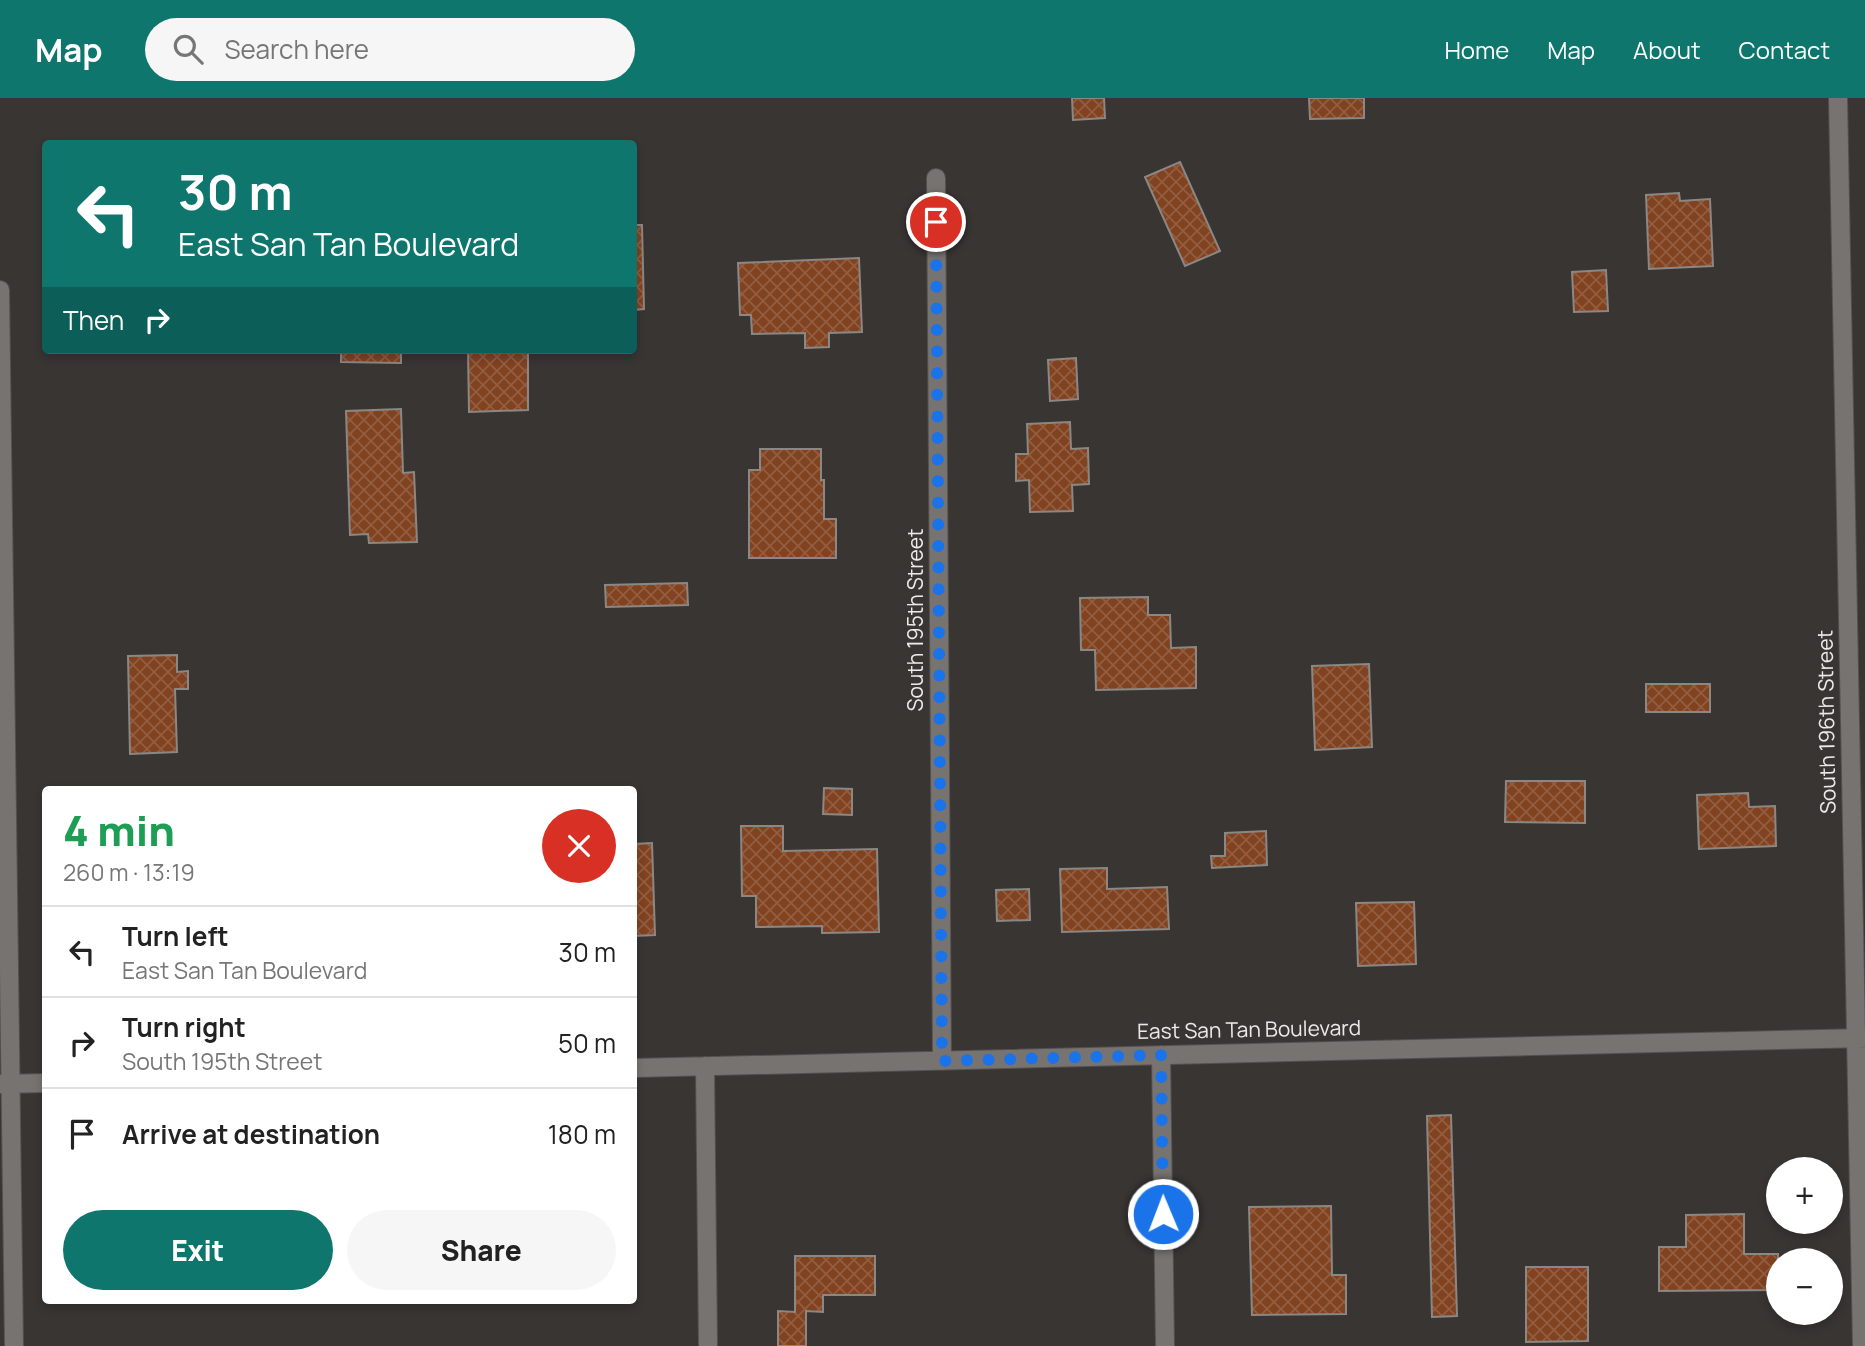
<!DOCTYPE html>
<html lang="en">
<head>
<meta charset="utf-8">
<style>
	:root { --surface:#fff; --page:#f6f6f6; --text:#222; --muted:#767676; --line:#e0e0e0; --accent:#0f766e }
	body { margin:0; font-family:Manrope,sans-serif; background:var(--page); color:var(--text); height:100vh; display:flex; flex-direction:column; font-size:26px; white-space:nowrap }
	* { box-sizing:border-box; margin:0 }
	p { font-size:23px; color:var(--muted) }
	.icon { flex:none; width:38px; height:38px; fill:none; stroke:currentColor; stroke-width:2; stroke-linecap:round; stroke-linejoin:round }
	.map { position:relative; flex:1; overflow:hidden }
	.side { position:absolute; left:42px; top:688px; width:595px; height:518px; display:flex; flex-direction:column; background:var(--surface); border-radius:7px; box-shadow:0 4px 10px #0003 }
	.side>* { flex:none }
	.banner { position:absolute; left:42px; top:42px; width:595px; height:214px; border-radius:7px; box-shadow:0 4px 10px #0003; background:#0f766e; color:#fff; overflow:hidden }
	.controls { position:absolute; left:1766px; top:1059px; display:grid; gap:14px }
	.controls a { display:grid; place-items:center; width:77px; height:77px; border-radius:50%; background:var(--surface); box-shadow:0 4px 10px #0003; font-size:35px }
	.pin { position:absolute; display:grid; place-items:center; width:60px; height:60px; color:#fff; margin:-30px; border:4px solid #fff; border-radius:50%; box-shadow:0 2px 7px #0007 }
	.me { position:absolute; width:77px; margin:-38px; rotate:359deg; stroke-linejoin:round; filter:drop-shadow(0 0 5px #0008) }
	.turn { display:flex; align-items:center; gap:24px; height:147px; padding:0 21px; font-size:32px }
	.turn .icon { width:91px; height:91px; stroke-width:2.5 }
	.turn b { display:block; font-size:49px; line-height:60px }
	.then { display:flex; align-items:center; height:66px; padding:0 21px; background:#0003; gap:14px; font-size:26px }
	.round { display:grid; place-items:center; flex:none; width:74px; height:74px; border-radius:37px; background:var(--page) }
	.headline { display:flex; align-items:center; justify-content:space-between; height:119px; padding:0 21px }
	h1 { font-size:42px; font-weight:800; line-height:52px; color:#1e9e55 }
	.action { display:flex; gap:14px; margin-top:auto; padding:14px 21px }
	.action a { flex:1; height:80px; border-radius:42px; background:var(--accent); color:#fff; font-size:28px; font-weight:800; line-height:80px; text-align:center }
	.action a+a { background:var(--page); color:var(--text) }
	ul { padding:0; list-style:none }
	li { display:flex; align-items:center; gap:21px; height:91px; padding:0 21px; border-top:2px solid var(--line) }
	li div { flex:1 }
	li b { display:block; font-size:26px }
	li em { font-style:normal }
	header { display:flex; align-items:center; gap:42px; box-sizing:border-box; height:98px; padding:0 35px; background:var(--accent); color:#fff }
	header strong { font-size:33px }
	nav { display:flex; gap:38px; margin-inline-start:auto; font-size:24px }
	.search { width:490px; height:63px; background:var(--page); display:flex; align-items:center; gap:18px; box-sizing:border-box; padding:0 24px; border-radius:38px; color:var(--muted); font-size:26px }
	.map>svg:first-child { display:block }
	.building { fill:url(#building-cross-hatch); stroke:#8a8785; stroke-width:2 }
	.lines { fill:none; stroke-linecap:round; stroke-linejoin:round }
	.minor-casing { stroke:#545251; stroke-width:20 }
	.minor { stroke:#777371; stroke-width:18 }
	.route { stroke:#1a73e8; stroke-width:12; stroke-dasharray:0 21.6 }
	.labels { text-anchor:middle; stroke-width:6; stroke-linejoin:round; paint-order:stroke }
	.street-label { font-size:21px; fill:#eceae9; stroke:#383533 }
</style>
</head>
<body>
<header>
<strong>Map</strong>
<div class="search"><svg class="icon" aria-label="search" viewBox="0 0 24 24"><circle cx="10" cy="10" r="6"/><path d="M15 15l6 6"/></svg>Search here</div>
<nav><a>Home</a><a>Map</a><a>About</a><a>Contact</a></nav>
</header>
<div class="map">
<svg width="1865" height="1248" viewBox="0 0 1865 1248">
	<defs>
		<pattern id="building-cross-hatch" width="8" height="8" patternUnits="userSpaceOnUse" patternTransform="scale(1.75)"><rect width="8" height="8" fill="#814220"/><path d="M0 0l8 8M0 8l8-8" fill="none" stroke="#935d40"/></pattern>
	</defs>
	<rect width="100%" height="100%" fill="#383533"/>
	<path class="building" d="M 1072,0 L 1104,0 L 1105,20 L 1073,22 Z
		M 1309,0 L 1364,0 L 1364,20 L 1310,21 Z
		M 1180,64 L 1220,153 L 1185,168 L 1145,79 Z
		M 1679,95 L 1680,103 L 1710,101 L 1713,168 L 1649,171 L 1646,97 Z
		M 634,127 L 642,127 L 644,211 L 634,212 Z
		M 859,160 L 862,234 L 829,235 L 829,249 L 805,250 L 805,235 L 752,236 L 751,217 L 740,217 L 738,165 Z
		M 1606,172 L 1608,213 L 1574,214 L 1572,174 Z
		M 341,252 L 401,252 L 401,265 L 341,264 Z
		M 468,252 L 528,252 L 528,312 L 469,314 Z
		M 1076,260 L 1078,301 L 1050,303 L 1048,262 Z
		M 401,311 L 403,375 L 414,374 L 417,444 L 369,445 L 368,436 L 350,437 L 346,313 Z
		M 1070,324 L 1071,351 L 1088,350 L 1089,386 L 1072,387 L 1073,413 L 1030,414 L 1029,382 L 1016,383 L 1016,356 L 1028,356 L 1027,326 Z
		M 760,351 L 821,351 L 821,382 L 824,382 L 824,421 L 836,421 L 836,460 L 749,460 L 749,372 L 760,372 Z
		M 687,485 L 688,507 L 606,509 L 605,487 Z
		M 1148,499 L 1148,517 L 1170,517 L 1171,550 L 1196,549 L 1196,590 L 1096,592 L 1095,552 L 1081,552 L 1080,500 Z
		M 177,557 L 177,574 L 188,573 L 188,591 L 175,591 L 177,654 L 130,656 L 128,558 Z
		M 1369,566 L 1372,649 L 1315,652 L 1312,568 Z
		M 1646,586 L 1710,586 L 1710,614 L 1646,614 Z
		M 1506,683 L 1585,683 L 1585,725 L 1505,724 Z
		M 824,690 L 852,691 L 852,717 L 823,716 Z
		M 1748,695 L 1749,709 L 1775,708 L 1776,748 L 1699,751 L 1697,697 Z
		M 741,728 L 783,728 L 783,753 L 877,751 L 879,834 L 822,835 L 822,828 L 756,829 L 756,798 L 742,798 Z
		M 1266,733 L 1267,767 L 1212,770 L 1211,758 L 1225,758 L 1225,735 Z
		M 652,745 L 655,837 L 634,838 L 634,746 Z
		M 1107,770 L 1107,791 L 1167,789 L 1169,831 L 1062,834 L 1060,771 Z
		M 1029,791 L 1030,822 L 997,823 L 996,792 Z
		M 1414,804 L 1416,866 L 1358,868 L 1356,805 Z
		M 1451,1017 L 1457,1218 L 1432,1219 L 1427,1018 Z
		M 1331,1108 L 1332,1177 L 1346,1177 L 1346,1216 L 1252,1217 L 1249,1109 Z
		M 1744,1116 L 1744,1156 L 1778,1156 L 1778,1192 L 1659,1193 L 1659,1149 L 1686,1149 L 1686,1117 Z
		M 795,1158 L 875,1158 L 875,1197 L 823,1197 L 823,1214 L 806,1213 L 806,1248 L 778,1248 L 778,1213 L 795,1214 Z
		M 1526,1169 L 1588,1169 L 1588,1243 L 1526,1244 Z"/>
	<g class="lines">
		<g class="minor-casing">
			<path id="minor" d="M 1838,0 L 1862,1248
				M 936,80 L 942,963
				M 0,192 L 14,1248
				M 1161,957 L 1165,1248
				M 705,968 L 708,1248
				M 634,970 L 1865,940
				M 0,986 L 46,985"/>
		</g>
		<use href="#minor" class="minor"/>
	</g>
	<g class="lines">
		<path class="route" d="M 936,124 L 942,963 L 1161,957 L 1163,1116"/>
	</g>
	<g class="labels">
		<g class="street-label">
			<text transform="translate(916 522) rotate(-90)" y="7">South 195th Street</text>
			<text transform="translate(1827 624) rotate(-91)" y="7">South 196th Street</text>
			<text transform="translate(1249 932) rotate(-1)" y="7">East San Tan Boulevard</text>
		</g>
	</g>
</svg>
<div class="controls">
<a>+</a>
<a>−</a>
</div>
<div class="pin" style="left:936px;top:124px;background:#d93025"><svg class="icon" aria-label="arrive" viewBox="0 0 24 24"><path d="M6 21V4h12l-3 4 3 4H6"/></svg></div>
<svg class="me" style="left:1163px;top:1116px" viewBox="-20 -20 40 40"><circle r="17" fill="#1a73e8" stroke="#fff" stroke-width="3"/><path d="M0-11L8 9 0 5-8 9z" fill="#fff"/></svg>
<div class="banner">
<div class="turn"><svg class="icon" aria-label="left" viewBox="0 0 24 24"><path d="M17 20v-9H6M10 6l-5 5 5 5"/></svg><div><b>30 m</b>East San Tan Boulevard</div></div>
<div class="then">Then<svg class="icon" aria-label="right" viewBox="0 0 24 24"><path d="M7 20v-9h11M14 6l5 5-5 5"/></svg></div>
</div>
<section class="side">
<div class="headline"><div><h1>4 min</h1><p>260 m · 13:19</p></div><a class="round" style="background:#d93025;color:#fff"><svg class="icon" aria-label="close" viewBox="0 0 24 24"><path d="M6 6l12 12M18 6L6 18"/></svg></a></div>
<ul>
<li><svg class="icon" aria-label="left" viewBox="0 0 24 24"><path d="M17 20v-9H6M10 6l-5 5 5 5"/></svg><div><b>Turn left</b><p>East San Tan Boulevard</p></div><em>30 m</em></li>
<li><svg class="icon" aria-label="right" viewBox="0 0 24 24"><path d="M7 20v-9h11M14 6l5 5-5 5"/></svg><div><b>Turn right</b><p>South 195th Street</p></div><em>50 m</em></li>
<li><svg class="icon" aria-label="arrive" viewBox="0 0 24 24"><path d="M6 21V4h12l-3 4 3 4H6"/></svg><div><b>Arrive at destination</b></div><em>180 m</em></li>
</ul>
<div class="action"><a>Exit</a><a>Share</a></div>
</section>
</div>
</body>
</html>
